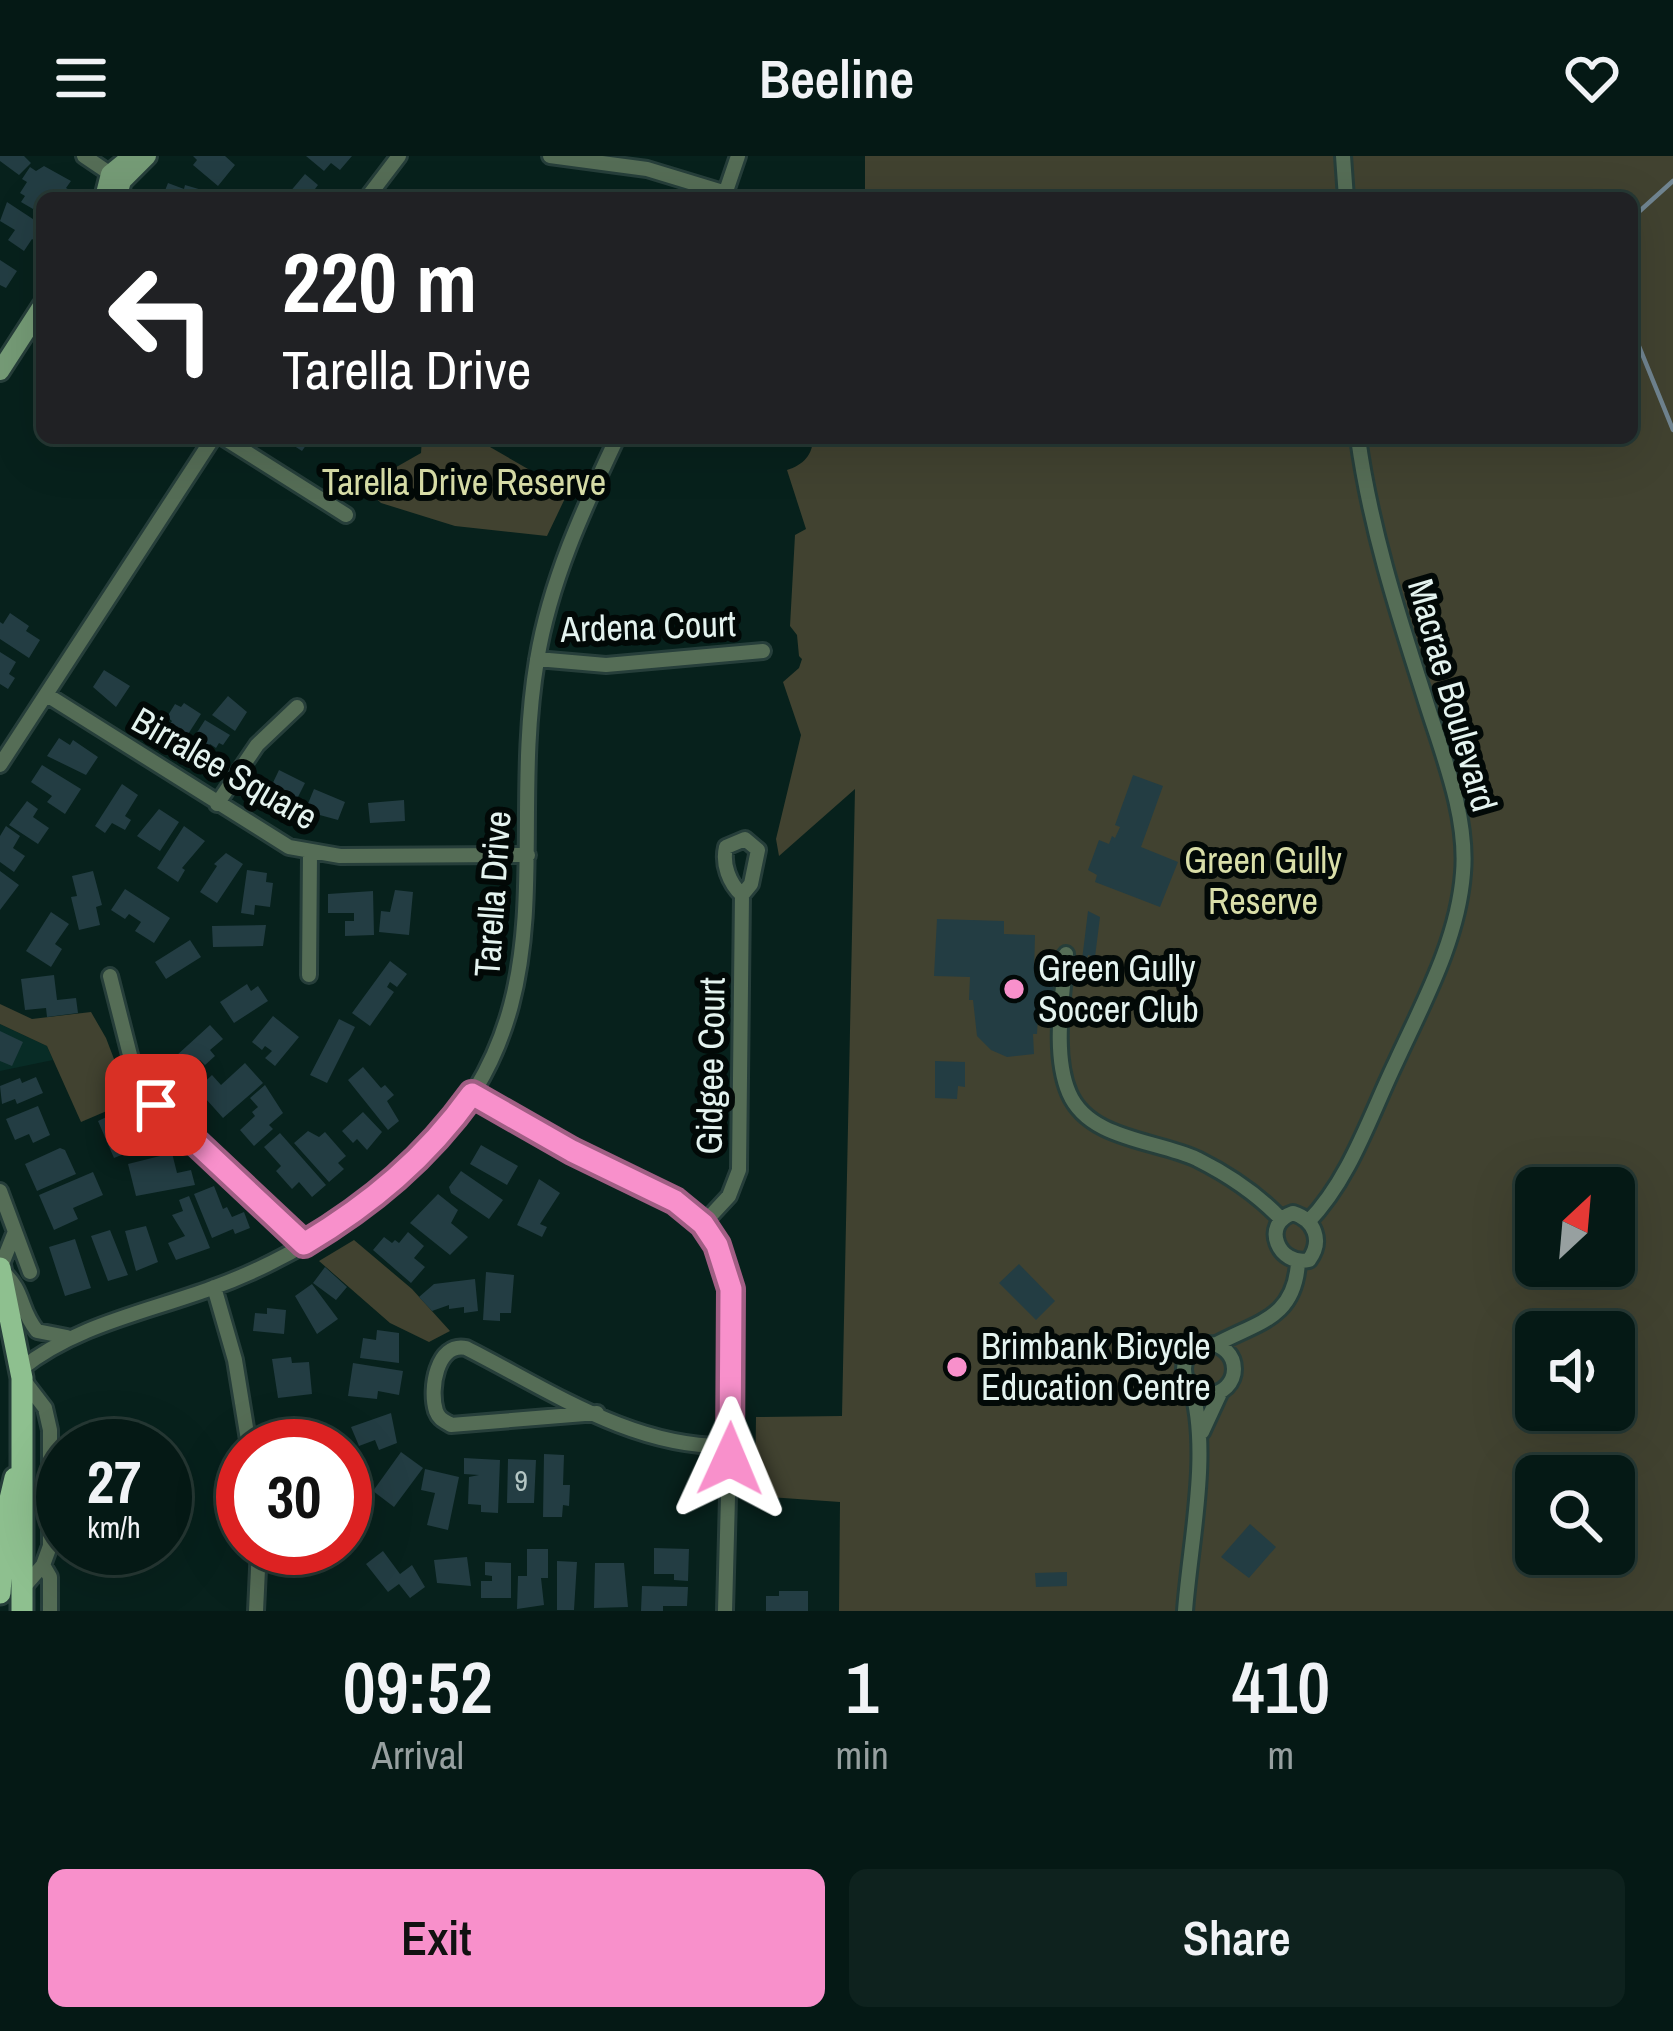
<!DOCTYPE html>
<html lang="en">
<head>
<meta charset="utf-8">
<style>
	:root { --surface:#051915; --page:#0e221e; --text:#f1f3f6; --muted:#97a0a0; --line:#263834; --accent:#f890cb }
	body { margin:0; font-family:"Archivo Narrow",sans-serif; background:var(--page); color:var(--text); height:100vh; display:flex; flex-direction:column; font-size:45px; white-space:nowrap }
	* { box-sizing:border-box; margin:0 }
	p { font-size:39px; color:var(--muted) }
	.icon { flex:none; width:66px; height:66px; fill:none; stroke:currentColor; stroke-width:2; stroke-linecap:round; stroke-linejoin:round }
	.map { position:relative; height:1455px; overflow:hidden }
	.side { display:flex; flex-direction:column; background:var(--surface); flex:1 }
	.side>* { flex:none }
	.top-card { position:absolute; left:36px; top:36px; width:1602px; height:252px; border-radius:18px; box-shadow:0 12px 48px #0002,0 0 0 3px var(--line); background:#202124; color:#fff; overflow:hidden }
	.needle { width:78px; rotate:26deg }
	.controls { position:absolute; left:1515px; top:1011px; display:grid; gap:24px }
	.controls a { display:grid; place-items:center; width:120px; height:120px; border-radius:18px; background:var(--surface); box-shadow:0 12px 48px #0002,0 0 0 3px var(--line); font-size:60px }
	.speed { position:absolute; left:36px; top:1263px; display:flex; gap:24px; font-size:60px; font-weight:700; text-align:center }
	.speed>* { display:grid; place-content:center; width:156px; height:156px; border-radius:50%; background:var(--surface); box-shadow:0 12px 48px #0002,0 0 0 3px var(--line); line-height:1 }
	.speed small { font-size:30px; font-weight:400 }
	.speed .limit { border:18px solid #d22; background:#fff; color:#111 }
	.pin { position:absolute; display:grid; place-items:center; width:102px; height:102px; color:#fff; margin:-51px; border-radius:24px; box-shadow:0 6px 18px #0006 }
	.me { position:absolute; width:132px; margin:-66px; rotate:1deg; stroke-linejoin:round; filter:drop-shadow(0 0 9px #0008) }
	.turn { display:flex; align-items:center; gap:42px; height:252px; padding:0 48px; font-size:54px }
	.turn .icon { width:156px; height:156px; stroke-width:2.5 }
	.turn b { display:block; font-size:84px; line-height:102px }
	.eta { display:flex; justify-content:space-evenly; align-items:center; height:204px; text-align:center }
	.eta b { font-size:72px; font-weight:600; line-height:84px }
	.button { display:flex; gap:24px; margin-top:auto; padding:24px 48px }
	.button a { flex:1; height:138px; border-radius:18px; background:var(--accent); color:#111; font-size:48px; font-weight:600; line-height:138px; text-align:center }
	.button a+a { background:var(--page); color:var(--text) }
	header { display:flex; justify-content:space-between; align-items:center; height:156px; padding:0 48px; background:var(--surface); font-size:54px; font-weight:600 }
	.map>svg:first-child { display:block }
	.built { fill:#082c26 }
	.green { fill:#414230; fill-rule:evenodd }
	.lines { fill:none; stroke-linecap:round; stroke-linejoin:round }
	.stream { stroke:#708490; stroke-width:4.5 }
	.building { fill:#233d43 }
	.street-casing { stroke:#263e3a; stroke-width:20 }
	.secondary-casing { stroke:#263e3a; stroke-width:24 }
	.primary-casing { stroke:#263e3a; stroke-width:27 }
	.street { stroke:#556d56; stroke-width:14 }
	.secondary { stroke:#759b76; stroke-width:18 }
	.primary { stroke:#8ec08f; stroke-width:21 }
	.route-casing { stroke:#a15e84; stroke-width:30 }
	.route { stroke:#f890cb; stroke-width:21 }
	.poi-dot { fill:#f890cb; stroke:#020907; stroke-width:4.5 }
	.labels { text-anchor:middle; stroke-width:12; stroke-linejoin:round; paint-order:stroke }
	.number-label { font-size:30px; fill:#b4c6c4 }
	.park-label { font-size:36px; fill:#d9dea8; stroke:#020907 }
	.street-label { font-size:36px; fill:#e4f3ef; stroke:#020907 }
	.poi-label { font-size:36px; fill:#e4f3ef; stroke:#020907; text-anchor:start }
</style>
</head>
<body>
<header><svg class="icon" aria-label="menu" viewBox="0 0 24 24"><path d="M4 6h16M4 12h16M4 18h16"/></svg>Beeline<svg class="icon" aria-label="heart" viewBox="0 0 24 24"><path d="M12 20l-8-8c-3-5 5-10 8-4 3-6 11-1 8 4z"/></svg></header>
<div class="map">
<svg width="1673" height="1455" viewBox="0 0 1673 1455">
	<rect width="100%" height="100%" fill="#07211c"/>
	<path class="built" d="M 0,868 L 47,890 L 53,904 L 0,915 Z"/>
	<path class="green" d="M 865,0 L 1673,0 L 1673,1455 L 839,1455 L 840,1346 L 755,1340 L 756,1261 L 842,1260 L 855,633 L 779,700 L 776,683 L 801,579 L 783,526 L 799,512 L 802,503 L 799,500 L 797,479 L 790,470 L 795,379 L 806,373 L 787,314 C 803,309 813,299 813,282 L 1632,282 L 1632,42 L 865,42 ZM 1536,1032 L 1614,1032 L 1614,1110 L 1536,1110 ZM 1536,1176 L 1614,1176 L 1614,1254 L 1536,1254 ZM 1536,1320 L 1614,1320 L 1614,1398 L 1536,1398 Z
		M 422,282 L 484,282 L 490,291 L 568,336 L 547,380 L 455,370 L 381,347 L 363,330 L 421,297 Z
		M 0,848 L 32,863 L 91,856 L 106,882 L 130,945 L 81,966 L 47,890 L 0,868 Z
		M 354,1084 L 412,1133 L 450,1175 L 429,1186 L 390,1167 L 319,1105 Z"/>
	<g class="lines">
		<path class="stream" d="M 1632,62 L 1673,25
			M 1632,173 L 1673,274"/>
	</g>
	<path class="building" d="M 0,0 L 24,0 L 31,7 L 19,19 L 0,5 Z
		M 193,0 L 225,0 L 235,9 L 218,30 L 193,9 L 197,4 Z
		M 306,0 L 352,0 L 340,14 L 331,7 L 324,15 Z
		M 44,10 L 71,25 L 66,32 L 73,36 L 69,42 L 41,41 L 33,53 L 21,46 L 25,40 L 20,37 L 27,26 L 22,23 L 30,11 L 36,15 Z
		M 305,18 L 318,29 L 315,33 L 327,42 L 295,42 L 289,37 Z
		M 168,27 L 184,33 L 185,29 L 202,34 L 199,42 L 162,42 Z
		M 7,46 L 42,69 L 37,86 L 32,83 L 24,95 L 8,84 L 15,74 L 0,65 Z
		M 0,104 L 17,115 L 6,132 L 0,129 Z
		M 282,282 L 311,282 L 302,295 Z
		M 10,457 L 29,470 L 26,475 L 40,484 L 29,502 L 0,483 L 0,466 L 3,468 Z
		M 0,496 L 16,506 L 9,518 L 15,522 L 8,533 L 0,528 Z
		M 104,514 L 130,530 L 116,551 L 93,531 Z
		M 228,540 L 247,556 L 235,575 L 212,559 Z
		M 184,547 L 201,558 L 183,586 L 165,575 L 172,565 L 167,561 L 175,548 L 181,551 Z
		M 205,564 L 230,579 L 223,589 L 219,587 L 216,592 L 210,588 L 203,598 L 189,589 Z
		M 59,582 L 70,589 L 73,584 L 98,601 L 86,619 L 47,600 Z
		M 42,609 L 81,633 L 65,658 L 47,646 L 52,640 L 31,626 Z
		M 279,614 L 305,627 L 292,653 L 280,647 L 283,642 L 269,635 Z
		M 1133,619 L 1163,630 L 1141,691 L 1178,706 L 1160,751 L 1095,726 L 1097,719 L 1088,714 L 1099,684 L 1109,688 L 1112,680 L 1115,682 L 1120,671 L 1115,669 Z
		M 122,628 L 138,639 L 125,660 L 131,664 L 125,674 L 112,667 L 105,677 L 95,670 Z
		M 314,633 L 345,646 L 338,664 L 305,655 Z
		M 404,644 L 405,665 L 370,667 L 368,647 Z
		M 27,645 L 38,653 L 33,661 L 49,672 L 38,688 L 9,669 Z
		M 159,653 L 179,666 L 160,695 L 137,680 Z
		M 6,670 L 20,680 L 13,692 L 25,700 L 14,716 L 0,706 L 0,680 Z
		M 184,670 L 205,685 L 182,712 L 185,714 L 178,726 L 157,712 Z
		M 226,697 L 243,708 L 217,747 L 200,736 L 217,710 L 214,708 Z
		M 247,714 L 267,717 L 266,726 L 273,727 L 270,751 L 255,749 L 254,759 L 241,757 Z
		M 0,715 L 19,729 L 0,754 Z
		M 93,715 L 102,749 L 96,751 L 100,769 L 79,774 L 71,741 L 77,740 L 72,720 Z
		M 125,733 L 170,762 L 154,787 L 135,775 L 141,766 L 129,758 L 125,763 L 111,754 Z
		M 395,734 L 413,736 L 409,779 L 379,776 L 381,755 L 390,756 Z
		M 373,735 L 374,779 L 345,780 L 345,765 L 354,765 L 354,757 L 328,757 L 328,738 Z
		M 1088,755 L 1100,761 L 1095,801 L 1088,799 L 1087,804 L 1082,804 Z
		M 51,756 L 69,768 L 55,788 L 62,793 L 51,811 L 26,795 Z
		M 937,763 L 1004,765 L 1004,778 L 1035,779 L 1034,817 L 1058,819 L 1058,846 L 1039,845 L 1037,878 L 1033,878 L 1034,898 L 1007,901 L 991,894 L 977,880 L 973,844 L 969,844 L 970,821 L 934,820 Z
		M 266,769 L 263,790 L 213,791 L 212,770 Z
		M 190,784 L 201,801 L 166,823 L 155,806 Z
		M 390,805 L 407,818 L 397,831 L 390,826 L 387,831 L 394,836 L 370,870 L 352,857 Z
		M 54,819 L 57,844 L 76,842 L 78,857 L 47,861 L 46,852 L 25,854 L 21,823 Z
		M 247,828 L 251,835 L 258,830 L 268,845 L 234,867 L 220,846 Z
		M 273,860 L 299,881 L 275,910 L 265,902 L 272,895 L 265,890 L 262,894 L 252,886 Z
		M 339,863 L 355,871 L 327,927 L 310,919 Z
		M 210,869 L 223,883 L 210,894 L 215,900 L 205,909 L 200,904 L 180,923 L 171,913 L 180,905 L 176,900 Z
		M 0,875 L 23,886 L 12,910 L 0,905 Z
		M 935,905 L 965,906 L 965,931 L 958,930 L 957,943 L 935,942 Z
		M 245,907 L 263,927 L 223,962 L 197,933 L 212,919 L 221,929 Z
		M 363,911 L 381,932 L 385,929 L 394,939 L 387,945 L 399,965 L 388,974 L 348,924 Z
		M 36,921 L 43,937 L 17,948 L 15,943 L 2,948 L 0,930 L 20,922 L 22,927 Z
		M 265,929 L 283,957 L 269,969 L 273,973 L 254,990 L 240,974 L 255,960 L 252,956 L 258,951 L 250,942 Z
		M 38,950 L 50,979 L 33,987 L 29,978 L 15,984 L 6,963 Z
		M 117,956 L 134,994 L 114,1002 L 98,965 Z
		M 363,956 L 382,976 L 367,994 L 357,983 L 353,987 L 342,975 Z
		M 308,975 L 319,981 L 325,976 L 346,1000 L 338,1007 L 344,1013 L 329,1026 L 294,987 Z
		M 280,977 L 326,1029 L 312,1041 L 299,1026 L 292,1033 L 276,1015 L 281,1010 L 264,991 Z
		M 481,989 L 518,1010 L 507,1029 L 470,1008 Z
		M 60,992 L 65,994 L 76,1018 L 37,1035 L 25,1008 Z
		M 172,997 L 177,1017 L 191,1014 L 195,1029 L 136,1040 L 128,1008 Z
		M 461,1015 L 503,1044 L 489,1063 L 451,1037 L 449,1031 Z
		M 93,1016 L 103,1039 L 73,1052 L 78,1063 L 54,1074 L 39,1039 Z
		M 539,1023 L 560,1037 L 540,1068 L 547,1071 L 542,1081 L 517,1069 Z
		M 214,1030 L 223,1053 L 227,1051 L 232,1061 L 244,1056 L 250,1072 L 235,1078 L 233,1073 L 212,1082 L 194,1038 Z
		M 438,1038 L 458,1054 L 451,1067 L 468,1081 L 450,1099 L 410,1067 Z
		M 189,1040 L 210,1092 L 176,1104 L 168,1087 L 185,1080 L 172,1059 L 183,1055 L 179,1044 Z
		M 146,1070 L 158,1106 L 136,1115 L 125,1075 Z
		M 110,1074 L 128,1119 L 108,1125 L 91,1080 Z
		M 408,1076 L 424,1090 L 414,1102 L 425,1111 L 411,1127 L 373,1094 L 384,1081 L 392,1087 L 395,1084 L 399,1087 Z
		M 75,1083 L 91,1132 L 65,1140 L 49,1091 Z
		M 1019,1108 L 1055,1145 L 1036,1164 L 999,1127 Z
		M 325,1111 L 347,1131 L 336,1144 L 313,1127 Z
		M 486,1116 L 514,1119 L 511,1157 L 500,1157 L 500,1165 L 483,1164 Z
		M 475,1123 L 478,1155 L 464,1157 L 464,1151 L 449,1153 L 449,1149 L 432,1155 L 419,1141 L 434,1128 Z
		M 312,1128 L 338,1163 L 317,1178 L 295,1140 Z
		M 267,1152 L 286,1154 L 284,1178 L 253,1175 L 255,1157 L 267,1158 Z
		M 377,1174 L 399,1177 L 399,1207 L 360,1202 L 363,1182 L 376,1184 Z
		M 291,1201 L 292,1207 L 309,1206 L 312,1238 L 278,1242 L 272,1203 Z
		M 353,1207 L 403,1215 L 399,1239 L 378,1235 L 377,1243 L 348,1240 Z
		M 391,1257 L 397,1287 L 379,1294 L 375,1284 L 359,1290 L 351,1271 Z
		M 401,1296 L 423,1312 L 394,1351 L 373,1335 Z
		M 544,1298 L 564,1299 L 563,1329 L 570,1329 L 569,1350 L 563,1349 L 562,1361 L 543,1361 Z
		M 464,1302 L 500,1304 L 498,1357 L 481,1356 L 481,1349 L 468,1348 L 469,1321 L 479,1319 L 464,1318 Z
		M 508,1303 L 536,1304 L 534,1347 L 507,1347 Z
		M 425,1313 L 459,1321 L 448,1374 L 427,1369 L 435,1337 L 421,1334 Z
		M 1250,1368 L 1276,1391 L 1249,1422 L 1221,1401 Z
		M 654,1392 L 689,1393 L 688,1425 L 674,1424 L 674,1418 L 654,1418 Z
		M 527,1393 L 548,1393 L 548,1422 L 541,1422 L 544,1449 L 517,1453 L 518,1420 L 527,1420 Z
		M 383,1395 L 400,1418 L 412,1409 L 425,1431 L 410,1442 L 399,1428 L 388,1436 L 366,1408 Z
		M 467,1401 L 471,1430 L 437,1427 L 434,1404 Z
		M 557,1405 L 577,1406 L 574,1454 L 557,1454 Z
		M 485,1406 L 511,1407 L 511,1442 L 481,1442 L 481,1425 L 492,1425 L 492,1420 L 485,1419 Z
		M 595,1407 L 624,1407 L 628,1451 L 594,1452 Z
		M 1067,1416 L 1067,1430 L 1036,1431 L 1035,1417 Z
		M 642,1430 L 688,1431 L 687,1450 L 663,1450 L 663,1455 L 641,1455 Z
		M 779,1435 L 808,1435 L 808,1455 L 766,1455 L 766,1440 L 779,1440 Z"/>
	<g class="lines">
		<g class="street-casing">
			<path id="street" d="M 84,0 L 115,21
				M 550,0 L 647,13 L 726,37
				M 1343,0 L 1346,42
				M 724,41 L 738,0
				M 367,42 L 399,0
				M 224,282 L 346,359
				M 537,503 L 606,509 L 763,495
				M 47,539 L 289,691 L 340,700 L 528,699
				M 0,609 L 213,282
				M 217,648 L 257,589 L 297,551
				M 1066,798 C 1063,840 1052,897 1069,937 C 1089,984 1156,984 1197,1003 C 1229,1019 1256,1037 1280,1062
				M 309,819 L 310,698
				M 110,820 L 131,903 L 145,936 L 305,1088
				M 471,938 C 506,959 541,980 577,998 C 617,1016 669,1032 699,1065 C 721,1088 730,1119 733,1150 L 725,1455
				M 0,1035 L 30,1116
				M 1293,1057 C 1315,1064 1323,1085 1309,1104 C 1279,1111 1260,1068 1293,1057 Z
				M 1308,1066 C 1350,1023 1370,960 1396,906 C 1423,847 1458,784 1463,717 C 1468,658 1441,595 1424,539 C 1397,455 1370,370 1358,282
				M 703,1068 L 729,1040 L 739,1014 L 742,739 L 751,728 L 758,694 L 745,683 L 726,691 C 722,708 729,727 742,739
				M 14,1078 L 0,1113 C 26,1136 18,1152 37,1175 L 67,1181
				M 214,1131 L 235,1204 L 249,1290
				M1184 1213a25 25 0 1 1 50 0a25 25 0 1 1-50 0Z
				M 1215,1189 C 1257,1166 1295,1163 1298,1106
				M 21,1213 C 76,1169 147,1156 212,1132 C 282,1107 350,1065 406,1015 C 577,862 505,696 537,504 C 550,425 583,354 617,282
				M 22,1222 L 45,1252 L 50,1274 L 50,1390 L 43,1409 L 23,1432
				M 597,1257 L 451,1269 C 443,1264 439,1263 436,1255 C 429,1233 437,1186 466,1192 C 549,1234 634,1293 730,1290
				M 1202,1276 L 1221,1235
				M 43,1409 L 50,1421 L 50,1455
				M 256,1455 L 259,1392
				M 1185,1455 C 1190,1387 1211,1295 1191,1230"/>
		</g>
		<g class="secondary-casing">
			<path id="secondary" d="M 104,42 L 110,18 L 132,0
				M 117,42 L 122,25 L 147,0
				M 0,215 L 42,150"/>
		</g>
		<g class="primary-casing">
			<path id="primary" d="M 0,1112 L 22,1222 L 22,1455
				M 0,1437 L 5,1364 L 15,1322"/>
		</g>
		<use href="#street" class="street"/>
		<use href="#secondary" class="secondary"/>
		<use href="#primary" class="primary"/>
	</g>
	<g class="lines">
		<g class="route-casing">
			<path id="route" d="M 156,949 L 304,1088 C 371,1048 426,1002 472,938 L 572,995 L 675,1045 L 703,1068 L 717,1089 L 731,1133 L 730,1303"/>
		</g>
		<use href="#route" class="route"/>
	</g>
	<g class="poi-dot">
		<circle cx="1014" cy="833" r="12"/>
		<circle cx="957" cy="1211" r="12"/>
	</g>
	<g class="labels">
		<g class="number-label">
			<text x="521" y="1335">9</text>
		</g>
		<g class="park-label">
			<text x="464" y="339">Tarella Drive Reserve</text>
			<text x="1263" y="717">Green Gully<tspan x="1263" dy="41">Reserve</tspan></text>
		</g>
		<g class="street-label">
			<text transform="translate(648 470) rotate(-2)" y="13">Ardena Court</text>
			<text transform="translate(1453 539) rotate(74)" y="13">Macrae Boulevard</text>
			<text transform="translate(225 612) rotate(30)" y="13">Birralee Square</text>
			<text transform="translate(492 738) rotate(-86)" y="13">Tarella Drive</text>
			<text transform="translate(710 910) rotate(-89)" y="13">Gidgee Court</text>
		</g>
		<g class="poi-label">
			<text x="1038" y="825">Green Gully<tspan x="1038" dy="41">Soccer Club</tspan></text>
			<text x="981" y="1203">Brimbank Bicycle<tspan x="981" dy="41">Education Centre</tspan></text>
		</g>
	</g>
</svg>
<div class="controls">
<a><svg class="needle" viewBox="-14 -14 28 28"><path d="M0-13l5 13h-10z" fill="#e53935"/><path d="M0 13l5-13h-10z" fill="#97a0a0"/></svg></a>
<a><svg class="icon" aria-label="sound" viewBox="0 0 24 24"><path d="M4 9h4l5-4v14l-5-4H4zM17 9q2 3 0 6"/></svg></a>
<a><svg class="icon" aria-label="search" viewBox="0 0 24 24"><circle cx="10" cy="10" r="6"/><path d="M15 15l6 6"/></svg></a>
</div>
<div class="speed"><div>27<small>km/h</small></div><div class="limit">30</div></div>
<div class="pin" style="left:156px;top:949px;background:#d93025"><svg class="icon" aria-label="arrive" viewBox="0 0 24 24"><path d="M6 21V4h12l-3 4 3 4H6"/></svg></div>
<svg class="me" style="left:730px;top:1303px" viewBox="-20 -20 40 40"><path d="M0-17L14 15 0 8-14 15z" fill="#f890cb" stroke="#fff" stroke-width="4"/></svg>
<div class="top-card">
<div class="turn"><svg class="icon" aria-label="left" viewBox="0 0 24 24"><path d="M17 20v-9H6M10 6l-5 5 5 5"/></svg><div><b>220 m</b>Tarella Drive</div></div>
</div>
</div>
<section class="side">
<div class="eta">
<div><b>09:52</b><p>Arrival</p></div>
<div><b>1</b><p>min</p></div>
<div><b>410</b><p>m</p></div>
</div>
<div class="button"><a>Exit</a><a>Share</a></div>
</section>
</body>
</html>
